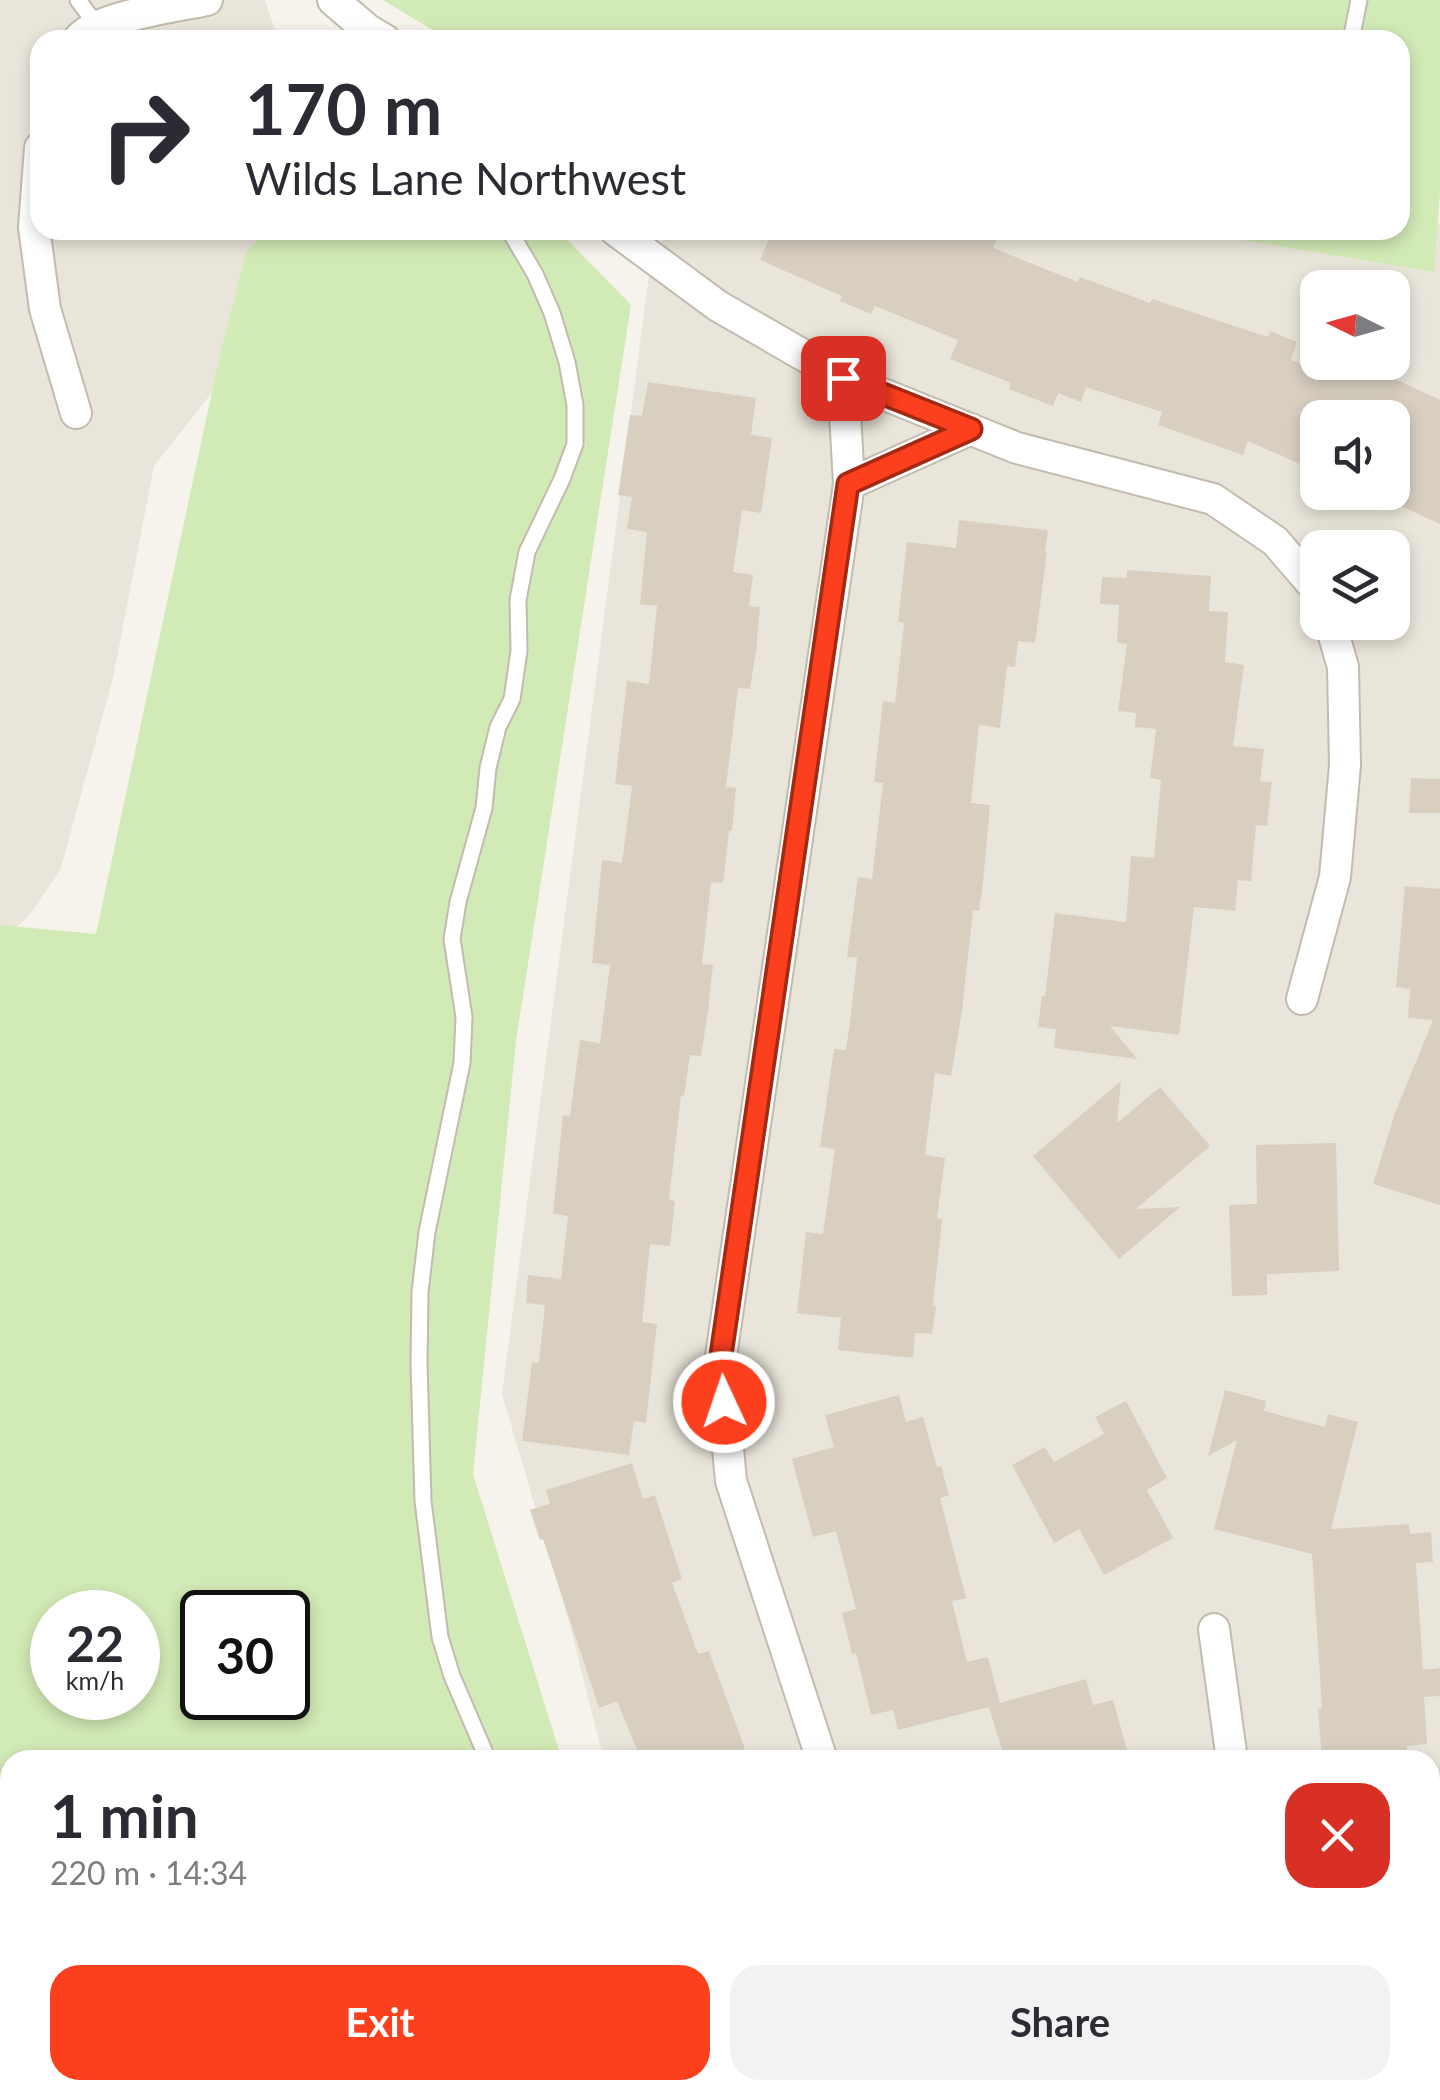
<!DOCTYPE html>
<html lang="en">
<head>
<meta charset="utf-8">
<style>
	:root { --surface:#fff; --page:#f2f2f3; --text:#2b2b33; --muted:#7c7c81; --accent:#fc3f1d }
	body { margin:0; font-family:Lato,sans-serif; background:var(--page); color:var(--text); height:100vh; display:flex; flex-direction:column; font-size:38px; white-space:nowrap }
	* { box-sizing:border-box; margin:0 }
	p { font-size:32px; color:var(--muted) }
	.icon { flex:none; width:55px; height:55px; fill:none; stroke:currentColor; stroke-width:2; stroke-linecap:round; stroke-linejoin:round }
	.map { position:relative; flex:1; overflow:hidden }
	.details { position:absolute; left:0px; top:1750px; width:1440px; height:350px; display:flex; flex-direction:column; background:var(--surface); border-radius:30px 30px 0 0; box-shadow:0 5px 15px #0003 }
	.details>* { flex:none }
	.top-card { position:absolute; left:30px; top:30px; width:1380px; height:210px; border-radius:30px; box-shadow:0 5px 15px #0003; background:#fff; color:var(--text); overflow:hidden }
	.needle { width:65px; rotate:275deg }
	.controls { position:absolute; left:1300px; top:270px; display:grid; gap:20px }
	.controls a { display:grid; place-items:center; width:110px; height:110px; border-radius:20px; background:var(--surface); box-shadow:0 5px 15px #0003; font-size:50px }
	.speed { position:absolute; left:30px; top:1590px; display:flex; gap:20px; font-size:50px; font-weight:700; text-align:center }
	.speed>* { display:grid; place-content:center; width:130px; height:130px; border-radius:50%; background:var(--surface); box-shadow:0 5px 15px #0003; line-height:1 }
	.speed small { font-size:25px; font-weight:400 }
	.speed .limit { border:5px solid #111; border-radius:15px; background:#fff; color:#111 }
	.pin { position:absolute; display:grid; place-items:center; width:85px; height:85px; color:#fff; margin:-42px; border-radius:20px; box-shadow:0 5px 15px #0006 }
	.me { position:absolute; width:110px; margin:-55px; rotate:357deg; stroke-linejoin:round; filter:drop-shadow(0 0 8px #0008) }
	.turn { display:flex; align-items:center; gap:35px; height:210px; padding:0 50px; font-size:45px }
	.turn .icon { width:130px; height:130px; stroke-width:2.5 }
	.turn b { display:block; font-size:70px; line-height:85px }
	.round { display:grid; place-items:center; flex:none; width:105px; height:105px; border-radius:30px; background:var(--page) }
	.headline { display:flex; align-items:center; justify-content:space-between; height:170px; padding:0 50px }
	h1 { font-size:60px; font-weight:700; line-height:75px }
	.cta { display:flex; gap:20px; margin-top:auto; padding:20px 50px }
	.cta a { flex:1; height:115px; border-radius:30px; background:var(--accent); color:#fff; font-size:40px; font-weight:700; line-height:115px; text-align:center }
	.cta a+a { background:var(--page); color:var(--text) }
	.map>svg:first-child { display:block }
	.residential { fill:#eae5da; fill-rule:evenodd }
	.green { fill:#d2eab5; fill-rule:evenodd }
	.building { fill:#d8cfc1 }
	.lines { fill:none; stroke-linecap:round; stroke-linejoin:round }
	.service-casing { stroke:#c2bbae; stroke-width:19 }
	.minor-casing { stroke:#c2bbae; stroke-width:34 }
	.service { stroke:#fff; stroke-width:15 }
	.minor { stroke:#fff; stroke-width:30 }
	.route-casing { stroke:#a42913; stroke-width:25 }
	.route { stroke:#fc3f1d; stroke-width:18 }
</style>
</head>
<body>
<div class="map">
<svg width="1440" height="2100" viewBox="0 0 1440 2100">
	<rect width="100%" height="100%" fill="#f6f3ec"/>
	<path class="residential" d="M 0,0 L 265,0 L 276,33 L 275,40 L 40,40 L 40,230 L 268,230 L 266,324 L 154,466 L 113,678 L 60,871 L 27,918 L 0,940 Z
		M 1440,222 L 1440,2100 L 682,2100 L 681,2090 L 1430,2090 L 1430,1760 L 604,1760 L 569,1622 L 502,1394 L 651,260 L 669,230 L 1400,230 L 1437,228 ZM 1318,288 L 1392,288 L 1392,362 L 1318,362 ZM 1318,418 L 1392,418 L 1392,492 L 1318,492 ZM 1318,548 L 1392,548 L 1392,622 L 1318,622 Z"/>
	<path class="green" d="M 383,0 L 1440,0 L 1440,193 L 1434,272 L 1184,230 L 1400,230 L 1400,40 L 449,40 Z
		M 268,230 L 558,230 L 631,305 L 516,1041 L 473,1474 L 562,1760 L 10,1760 L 10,2090 L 662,2090 L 665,2100 L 0,2100 L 0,925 L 96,934 L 219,359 L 246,252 ZM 52,1612 L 138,1612 L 138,1698 L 52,1698 ZM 202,1612 L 288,1612 L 288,1698 L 202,1698 Z"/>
	<path class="building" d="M 773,230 L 1000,230 L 993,248 L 1078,282 L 1080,277 L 1150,303 L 1152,299 L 1268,337 L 1270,331 L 1297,342 L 1291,360 L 1345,380 L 1352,367 L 1365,373 L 1370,362 L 1401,362 L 1393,378 L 1440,400 L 1440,524 L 1392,502 L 1392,418 L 1318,418 L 1318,472 L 1248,441 L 1243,455 L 1158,425 L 1162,412 L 1086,387 L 1081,402 L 1058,393 L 1053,406 L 1009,389 L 1011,383 L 950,359 L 958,340 L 875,306 L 871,314 L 840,301 L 842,296 L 760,260 Z
		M 648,382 L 756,398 L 751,435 L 772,438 L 761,513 L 742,510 L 733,572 L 753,575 L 749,606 L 760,607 L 756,651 L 750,689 L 738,688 L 726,787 L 736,788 L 732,831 L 729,831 L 723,883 L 711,882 L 702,964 L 713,965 L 708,1011 L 701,1056 L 690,1055 L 684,1096 L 681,1095 L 669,1200 L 675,1201 L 670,1246 L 650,1244 L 642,1322 L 657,1324 L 646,1423 L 634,1421 L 629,1455 L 522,1441 L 532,1362 L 539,1363 L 545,1305 L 526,1303 L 528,1275 L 561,1279 L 568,1216 L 553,1214 L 563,1115 L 570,1116 L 580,1040 L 600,1043 L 610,965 L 592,963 L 602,860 L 622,863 L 632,786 L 615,784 L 627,681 L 649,684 L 657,606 L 640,604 L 647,532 L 627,529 L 632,497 L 618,495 L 630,415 L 642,416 Z
		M 959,520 L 1048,530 L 1045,552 L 1047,552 L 1035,643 L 1018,641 L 1015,667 L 1007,666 L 1000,728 L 979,725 L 971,803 L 990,805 L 983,883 L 979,911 L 973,910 L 962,1011 L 951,1076 L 935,1073 L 925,1155 L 945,1158 L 937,1218 L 942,1219 L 933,1306 L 936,1306 L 932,1334 L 915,1333 L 913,1358 L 838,1350 L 841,1318 L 797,1313 L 806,1232 L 823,1234 L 835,1149 L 820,1147 L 834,1049 L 846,1050 L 851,1015 L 857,958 L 847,957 L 858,877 L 872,879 L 883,783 L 874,782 L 883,701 L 895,703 L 904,623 L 898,622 L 907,542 L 956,548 Z
		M 1127,570 L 1211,576 L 1209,611 L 1228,612 L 1225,662 L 1244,665 L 1233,746 L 1264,749 L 1260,781 L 1272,782 L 1267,826 L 1256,825 L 1251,881 L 1238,880 L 1235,911 L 1194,907 L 1179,1035 L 1110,1026 L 1137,1059 L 1054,1048 L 1056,1029 L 1038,1027 L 1042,996 L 1045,996 L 1055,913 L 1126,922 L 1131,856 L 1154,858 L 1161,780 L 1150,778 L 1156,729 L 1135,727 L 1136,713 L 1118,711 L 1127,644 L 1117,643 L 1119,605 L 1100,604 L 1102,577 L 1127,578 Z
		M 1411,778 L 1440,779 L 1440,813 L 1409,813 Z
		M 1405,886 L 1440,889 L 1440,1205 L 1373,1184 L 1395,1113 L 1433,1020 L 1408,1018 L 1410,989 L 1396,987 Z
		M 1121,1081 L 1117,1123 L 1160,1087 L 1210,1146 L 1136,1209 L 1180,1207 L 1119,1259 L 1033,1156 Z
		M 1336,1143 L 1339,1271 L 1267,1274 L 1267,1295 L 1232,1296 L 1229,1205 L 1257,1204 L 1256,1145 Z
		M 1225,1390 L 1266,1401 L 1264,1411 L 1325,1427 L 1328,1414 L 1358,1422 L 1331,1529 L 1409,1524 L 1410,1534 L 1431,1532 L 1433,1562 L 1416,1563 L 1423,1670 L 1440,1668 L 1440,1696 L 1424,1697 L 1427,1744 L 1407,1746 L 1408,1760 L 1322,1760 L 1318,1709 L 1322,1708 L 1312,1554 L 1214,1529 L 1237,1440 L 1208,1456 Z
		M 899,1395 L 906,1422 L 923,1417 L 937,1467 L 941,1466 L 949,1495 L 940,1498 L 966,1598 L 952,1601 L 967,1662 L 988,1657 L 1000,1703 L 1086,1679 L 1093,1705 L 1113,1700 L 1130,1760 L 1005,1760 L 989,1707 L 898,1730 L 893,1710 L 871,1715 L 856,1653 L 852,1654 L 842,1613 L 856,1609 L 836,1531 L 813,1537 L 792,1459 L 834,1447 L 825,1415 Z
		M 1126,1401 L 1167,1478 L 1147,1490 L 1173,1538 L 1104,1575 L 1079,1529 L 1054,1543 L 1012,1465 L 1045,1447 L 1054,1462 L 1104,1434 L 1095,1417 Z
		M 632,1463 L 643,1499 L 655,1495 L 682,1579 L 672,1583 L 698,1654 L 709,1651 L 745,1749 L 714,1760 L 641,1760 L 617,1701 L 599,1708 L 543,1539 L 540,1540 L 530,1510 L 550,1504 L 546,1490 Z"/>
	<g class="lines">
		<g class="service-casing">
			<path id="service" d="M 78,0 L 98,27
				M 1351,40 L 1359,0
				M 488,1760 L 452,1676 L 440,1637 L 423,1501 L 419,1363 L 420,1292 L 427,1232 L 462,1063 L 464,1017 L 452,939 L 458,902 L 484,808 L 488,768 L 498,727 L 512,699 L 519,651 L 518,600 L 527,552 L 562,479 L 575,444 L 575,405 L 567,362 L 552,313 L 535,274 L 509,230
				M 0,1853 L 10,1861
				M 136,2090 L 140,2100
				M 640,2090 L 644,2100"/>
		</g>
		<g class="minor-casing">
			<path id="minor" d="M 333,0 L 368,30 L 385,40
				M 78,40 C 94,17 178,6 207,0
				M 40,148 L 34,227 L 45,309 L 76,413
				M 615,230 L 718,306 L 843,378 L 1017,448 L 1213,499 L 1275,541 L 1318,591
				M 849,484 L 971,429
				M 1302,999 L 1335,877 L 1345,765 L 1343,667 L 1330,622
				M 1214,1629 L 1232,1760
				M 822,1760 L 731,1481 L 720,1363 L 849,484 L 843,378
				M 912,2090 L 914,2100
				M 1163,2100 L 1173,2090"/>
		</g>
		<use href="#service" class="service"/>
		<use href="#minor" class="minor"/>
	</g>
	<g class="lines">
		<g class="route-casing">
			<path id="route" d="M 724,1402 L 720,1362 L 848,484 L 971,429 L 843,378"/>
		</g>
		<use href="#route" class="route"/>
	</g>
</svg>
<div class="controls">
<a><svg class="needle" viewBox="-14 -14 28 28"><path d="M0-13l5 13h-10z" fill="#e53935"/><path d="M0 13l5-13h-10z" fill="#7c7c81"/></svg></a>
<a><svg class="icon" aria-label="sound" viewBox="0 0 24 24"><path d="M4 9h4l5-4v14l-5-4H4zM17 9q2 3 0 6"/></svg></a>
<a><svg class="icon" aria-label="layers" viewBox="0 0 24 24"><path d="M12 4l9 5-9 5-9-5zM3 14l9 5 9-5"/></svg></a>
</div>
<div class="speed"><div>22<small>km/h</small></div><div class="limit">30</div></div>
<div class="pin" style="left:843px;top:378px;background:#d93025"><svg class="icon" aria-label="arrive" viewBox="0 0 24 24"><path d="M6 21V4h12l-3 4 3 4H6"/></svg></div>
<svg class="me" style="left:724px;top:1402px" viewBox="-20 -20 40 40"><circle r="17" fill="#fc3f1d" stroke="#fff" stroke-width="3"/><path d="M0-11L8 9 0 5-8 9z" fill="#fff"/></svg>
<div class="top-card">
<div class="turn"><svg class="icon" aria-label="right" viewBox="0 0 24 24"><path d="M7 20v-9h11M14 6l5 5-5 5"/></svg><div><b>170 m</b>Wilds Lane Northwest</div></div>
</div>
<section class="details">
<div class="headline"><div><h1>1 min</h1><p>220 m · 14:34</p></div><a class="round" style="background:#d93025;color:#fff"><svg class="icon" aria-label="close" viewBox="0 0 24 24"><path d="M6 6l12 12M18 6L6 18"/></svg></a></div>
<div class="cta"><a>Exit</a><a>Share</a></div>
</section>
</div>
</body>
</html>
